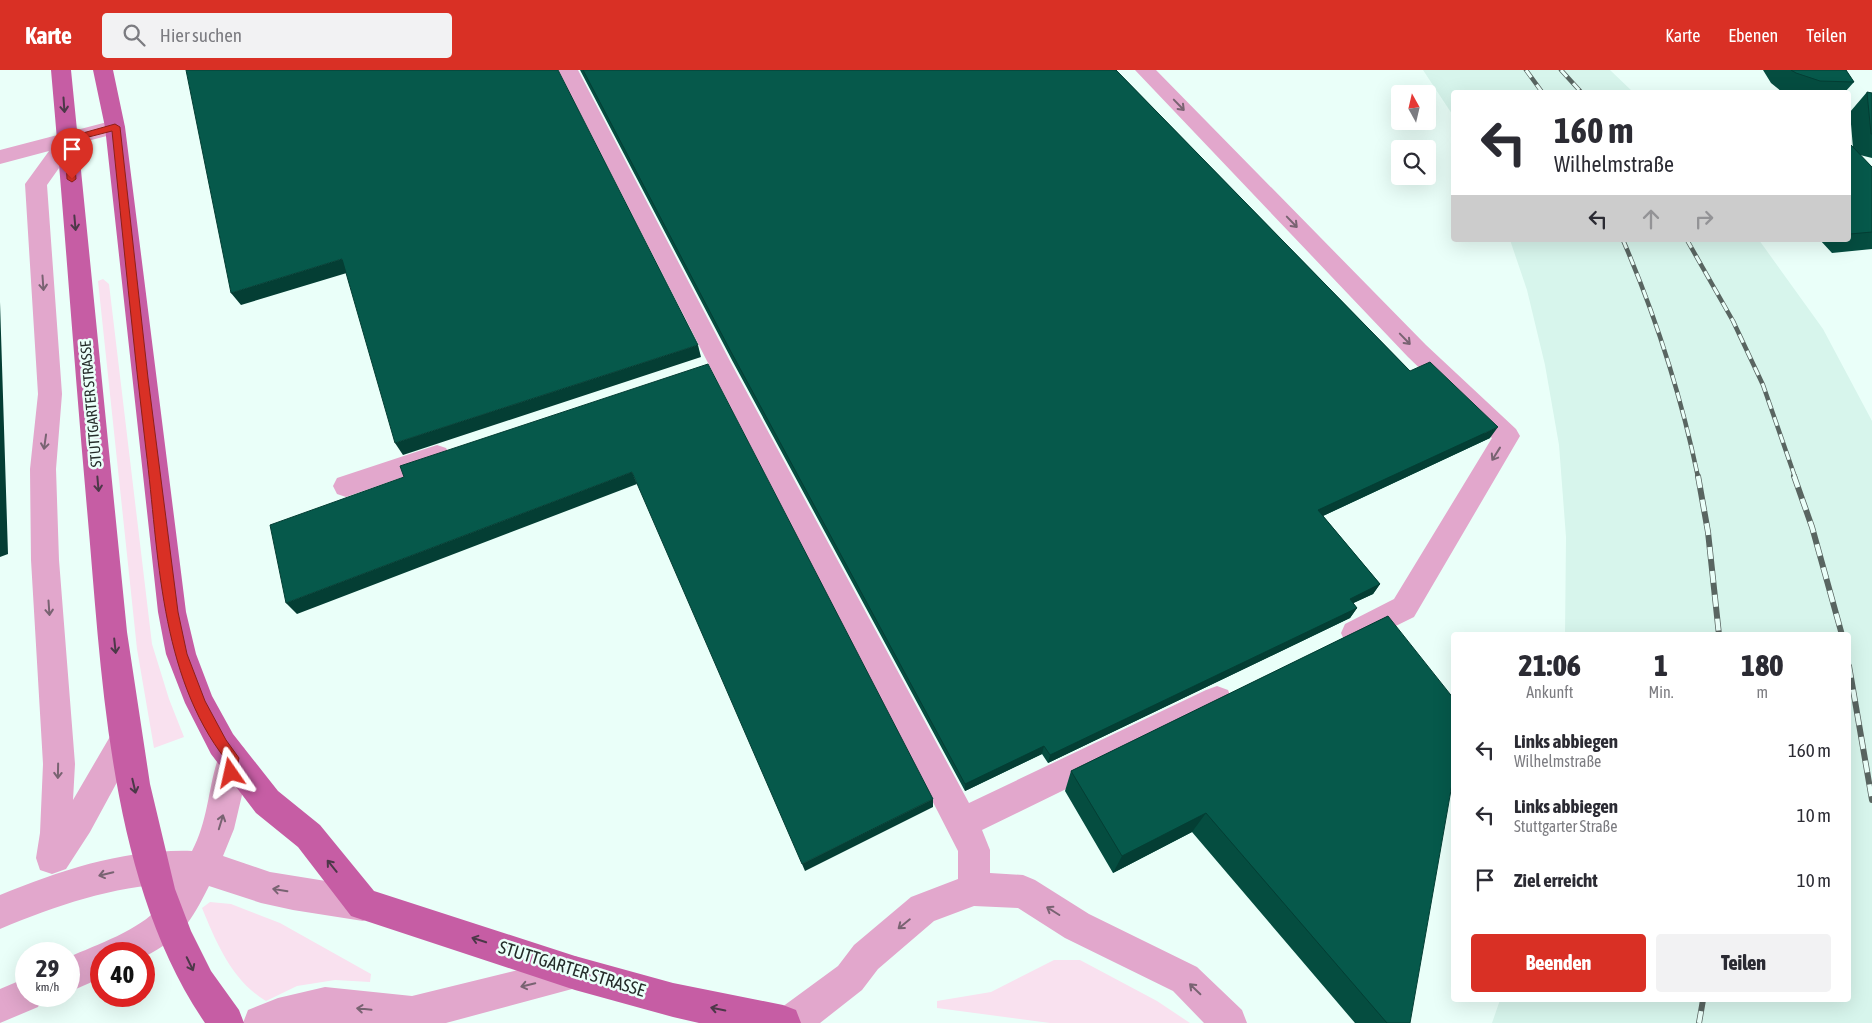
<!DOCTYPE html>
<html lang="de">
<head>
<meta charset="utf-8">
<style>
	:root { --surface:#fff; --page:#f2f2f3; --text:#2b2b33; --muted:#7c7c81; --accent:#d93025 }
	body { margin:0; font-family:"Asap Condensed",sans-serif; background:var(--page); color:var(--text); height:100vh; display:flex; flex-direction:column; font-size:19px; white-space:nowrap }
	* { box-sizing:border-box; margin:0 }
	p { font-size:16px; color:var(--muted) }
	.icon { flex:none; width:28px; height:28px; fill:none; stroke:currentColor; stroke-width:2; stroke-linecap:round; stroke-linejoin:round }
	.map { position:relative; flex:1; overflow:hidden }
	.drawer { position:absolute; left:1451px; top:562px; width:400px; height:370px; display:flex; flex-direction:column; background:var(--surface); border-radius:5px; box-shadow:0 5px 20px #0002 }
	.drawer>* { flex:none }
	.banner { position:absolute; left:1451px; top:20px; width:400px; height:152px; border-radius:5px; box-shadow:0 5px 20px #0002; background:#fff; color:var(--text); overflow:hidden }
	.needle { width:32px; rotate:352deg }
	.controls { position:absolute; left:1391px; top:15px; display:grid; gap:10px }
	.controls a { display:grid; place-items:center; width:45px; height:45px; border-radius:5px; background:var(--surface); box-shadow:0 5px 20px #0002; font-size:25px }
	.speed { position:absolute; left:15px; top:872px; display:flex; gap:10px; font-size:25px; font-weight:700; text-align:center }
	.speed>* { display:grid; place-content:center; width:65px; height:65px; border-radius:50%; background:var(--surface); box-shadow:0 5px 20px #0002; line-height:1 }
	.speed small { font-size:12px; font-weight:400 }
	.speed .limit { border:8px solid #d22; background:#fff; color:#111 }
	.pin { position:absolute; display:grid; place-items:center; width:42px; height:42px; color:#fff; margin:-51px -21px; border-radius:50% 50% 50% 0; rotate:-45deg; box-shadow:0 0 5px #0007 }
	.pin .icon { rotate:45deg }
	.me { position:absolute; width:55px; margin:-28px; rotate:349deg; stroke-linejoin:round; filter:drop-shadow(0 0 4px #0008) }
	.turn { display:flex; align-items:center; gap:18px; height:105px; padding:0 20px; font-size:22px }
	.turn .icon { width:65px; height:65px; stroke-width:2.5 }
	.turn b { display:block; font-size:35px; line-height:42px }
	.lanes { display:flex; align-items:center; height:48px; padding:0 20px; background:#0003; justify-content:center; gap:25px; direction:ltr }
	.lanes .off { opacity:.35 }
	.eta { display:flex; justify-content:space-evenly; align-items:center; height:85px; text-align:center }
	.eta b { font-size:30px; font-weight:800; line-height:35px }
	.primary-button { display:flex; gap:10px; margin-top:auto; padding:10px 20px }
	.primary-button a { flex:1; height:58px; border-radius:5px; background:var(--accent); color:#fff; font-size:20px; font-weight:800; line-height:58px; text-align:center }
	.primary-button a+a { background:var(--page); color:var(--text) }
	ul { padding:0; list-style:none }
	li { display:flex; align-items:center; gap:15px; height:65px; padding:0 20px }
	li div { flex:1 }
	li b { display:block; font-size:19px }
	li em { font-style:normal }
	header { display:flex; align-items:center; gap:30px; box-sizing:border-box; height:70px; padding:0 25px; background:var(--accent); color:#fff }
	header strong { font-size:24px }
	nav { display:flex; gap:28px; margin-inline-start:auto; font-size:18px }
	.search { width:350px; height:45px; background:var(--page); display:flex; align-items:center; gap:12px; box-sizing:border-box; padding:0 18px; border-radius:5px; color:var(--muted); font-size:19px }
	.map>svg:first-child { display:block }
	.built { fill:#d7f5ec }
	.green { fill:#f9e1ef }
	.lines { fill:none; stroke-linecap:round; stroke-linejoin:round }
	.minor { fill:#e2a7cc; fill-rule:evenodd }
	.major { fill:#c65da4; fill-rule:evenodd }
	.rail-far1-casing { stroke:#596561; stroke-width:4.5 }
	.rail-casing { stroke:#596561; stroke-width:6 }
	.rail-far1 { stroke:#eafff9; stroke-width:3; stroke-dasharray:9; stroke-linecap:butt }
	.rail { stroke:#eafff9; stroke-width:4.5; stroke-dasharray:12; stroke-linecap:butt }
	.wall { fill:#054d40 }
	.shaded-wall { fill:#043e34 }
	.building { fill:#06594b; stroke:#043e34 }
	.oneway { stroke:#4c3848 }
	.oneway2 { stroke:#796372 }
	.route { fill:#d93025; stroke:#8d1f18 }
	.labels { text-anchor:middle; stroke-width:5; stroke-linejoin:round; paint-order:stroke }
	.street-label { font-size:15px; fill:#242c29; stroke:#eafff9 }
	.near-street-label { font-size:18px; fill:#242c29; stroke:#eafff9 }
</style>
</head>
<body>
<header>
<strong>Karte</strong>
<div class="search"><svg class="icon" aria-label="search" viewBox="0 0 24 24"><circle cx="10" cy="10" r="6"/><path d="M15 15l6 6"/></svg>Hier suchen</div>
<nav><a>Karte</a><a>Ebenen</a><a>Teilen</a></nav>
</header>
<div class="map">
<svg width="1872" height="953" viewBox="0 0 1872 953">
	<rect width="100%" height="100%" fill="#eafff9"/>
	<path class="built" d="M 1423,0 L 1610,0 L 1633,22 L 1454,22 L 1454,47 Z
		M 1510,170 L 1759,170 L 1823,259 L 1872,351 L 1872,953 L 1492,953 L 1500,930 L 1849,930 L 1849,565 L 1565,565 L 1566,467 L 1559,375 L 1545,295 L 1527,220 Z"/>
	<path class="green" d="M 103,209 L 109,214 L 152,574 L 169,629 L 184,667 L 154,678 L 137,579 L 98,211 Z
		M 210,832 L 231,834 L 280,853 L 371,904 L 370,912 L 335,910 L 297,916 L 266,931 C 232,911 216,872 202,838 Z
		M 1054,890 L 1080,890 L 1157,931 L 1190,953 L 1050,953 L 937,938 L 937,931 L 991,922 Z"/>
	<g class="lines">
		<path class="minor" d="M 558,0 L 578,0 L 731,293 L 969,733 L 1206,620 L 1217,616 L 1228,620 L 1232,630 L 1228,640 L 982,760 L 990,780 L 990,803 L 1023,805 L 1035,810 L 1089,844 L 1197,897 L 1242,940 L 1247,953 L 1204,953 L 1173,921 L 1065,868 L 1018,838 L 974,836 L 934,851 L 878,899 L 862,920 L 820,953 L 773,953 L 778,940 L 838,896 L 854,875 L 911,827 L 958,809 L 958,781 Z
			M 1135,0 L 1156,0 L 1426,275 L 1516,359 L 1520,366 L 1414,547 L 1355,576 L 1345,572 L 1341,563 L 1345,554 L 1394,529 L 1492,368 L 1408,287 Z
			M 115,50 L 122,52 L 125,57 L 122,62 L 76,74 L 47,115 L 62,324 L 56,399 L 59,490 L 75,694 L 73,730 L 115,658 L 126,654 L 137,658 L 141,668 L 90,762 L 66,799 L 52,804 L 40,800 L 36,788 L 40,763 L 43,694 L 31,490 L 30,399 L 38,324 L 25,114 L 49,81 L 0,94 L 0,80 Z
			M 437,375 L 446,378 L 450,385 L 446,392 L 346,427 L 337,424 L 333,416 L 337,408 Z
			M 233,673 L 244,678 L 248,688 L 242,725 L 234,759 L 223,786 L 270,802 L 363,817 L 375,822 L 380,834 L 375,846 L 363,851 L 293,840 L 261,833 L 209,816 C 191,852 181,868 144,887 L 144,884 L 101,884 L 101,908 L 69,922 L 69,887 C 96,875 140,860 159,837 C 165,830 169,821 173,813 C 112,817 57,835 0,859 L 0,825 C 62,800 124,779 192,781 C 210,747 208,710 222,678 Z
			M 575,886 L 587,891 L 592,903 L 587,915 L 446,953 L 243,953 L 248,940 L 278,928 L 325,917 L 412,926 Z
			M 26,908 L 26,926 L 43,926 L 38,937 L 0,953 L 0,919 Z"/>
		<path class="major" d="M 51,0 L 71,0 L 127,562 L 150,714 L 175,819 L 191,861 L 211,901 L 239,940 L 244,953 L 205,953 C 108,811 102,605 87,439 C 74,293 64,146 51,0 Z
			M 93,0 L 113,0 L 125,57 L 186,542 L 196,584 L 212,626 L 233,664 L 278,721 L 320,755 L 374,821 L 575,886 L 673,913 L 783,935 L 796,940 L 801,953 L 699,953 L 673,947 L 575,920 L 351,846 L 298,777 L 256,743 L 211,684 L 185,633 L 166,584 L 158,542 L 105,57 Z"/>
		<g class="rail-far1-casing">
			<path id="rail-far1" d="M 1526,0 L 1542,22
				M 1561,0 L 1581,22
				M 1623,170 C 1656,247 1681,325 1698,407
				M 1687,170 L 1733,251 L 1763,315 L 1795,407"/>
		</g>
		<g class="rail-casing">
			<path id="rail" d="M 1698,406 L 1708,462 L 1719,565
				M 1794,406 L 1812,457 L 1842,565
				M 1849,596 L 1872,730
				M 1699,953 L 1703,930"/>
		</g>
		<use href="#rail-far1" class="rail-far1"/>
		<use href="#rail" class="rail"/>
	</g>
	<path class="wall" d="M 580,0 L 1116,0 L 1410,301 L 1490,368 L 1323,446 L 1380,514 L 1373,524 L 1353,533 L 1357,538 L 1350,548 L 1048,693 L 1042,684 L 965,721 L 733,292 Z
		M 1763,0 L 1846,0 L 1854,12 L 1845,22 L 1782,22 L 1771,13 Z
		M 1867,22 L 1872,23 L 1872,88 L 1860,85 L 1872,97 L 1872,179 L 1832,183 L 1820,170 L 1849,170 L 1849,75 L 1853,78 L 1850,42 Z
		M 1388,546 L 1410,953 L 1355,953 L 1192,762 L 1113,803 L 1065,721 L 1071,701 Z"/>
	<path class="shaded-wall" d="M 342,189 L 350,202 L 241,235 L 231,223 Z
		M 0,232 L 8,484 L 0,487 Z
		M 698,275 L 701,287 L 403,385 L 395,373 Z
		M 1498,357 L 1490,368 L 1312,451 L 1318,440 Z
		M 632,402 L 637,414 L 297,544 L 286,533 Z
		M 1380,514 L 1373,524 L 1343,538 L 1350,529 Z
		M 1357,538 L 1350,548 L 1048,693 L 1050,685 Z
		M 1044,676 L 1042,684 L 965,721 L 965,714 Z
		M 933,729 L 933,737 L 805,801 L 802,794 Z
		M 1206,743 L 1192,762 L 1113,803 L 1122,786 Z"/>
	<path class="building" d="M 186,0 L 558,0 L 698,275 L 395,373 L 342,189 L 231,223 Z
		M 583,0 L 1116,0 L 1410,301 L 1430,292 L 1498,357 L 1318,440 L 1380,514 L 1350,529 L 1357,538 L 1050,685 L 1044,676 L 965,714 L 730,280 Z
		M 1791,0 L 1846,0 L 1854,12 L 1820,11 L 1796,3 Z
		M 1867,22 L 1872,23 L 1872,64 L 1871,64 Z
		M 1849,75 L 1851,75 L 1872,97 L 1872,162 L 1850,164 L 1849,163 Z
		M 708,294 L 933,729 L 802,794 L 632,402 L 286,533 L 270,455 L 404,407 L 400,396 Z
		M 1388,546 L 1454,629 L 1454,703 L 1410,953 L 1387,953 L 1206,743 L 1122,786 L 1071,701 Z"/>
	<defs><path id="oneway-shaft" d="M-6 0H5M1.5-3L5.5 0L1.5 3" fill="none" stroke-width="1.6" stroke-linecap="round" stroke-linejoin="round" transform="scale(1.25)"/></defs>
	<g class="oneway">
		<use href="#oneway-shaft" transform="translate(64 35) rotate(86)"/>
		<use href="#oneway-shaft" transform="translate(75 153) rotate(85)"/>
		<use href="#oneway-shaft" transform="translate(98 414) rotate(85)"/>
		<use href="#oneway-shaft" transform="translate(115 576) rotate(84)"/>
		<use href="#oneway-shaft" transform="translate(134 716) rotate(77)"/>
		<use href="#oneway-shaft" transform="translate(332 796) rotate(-129)"/>
		<use href="#oneway-shaft" transform="translate(479 870) rotate(-162)"/>
		<use href="#oneway-shaft" transform="translate(190 894) rotate(64)"/>
		<use href="#oneway-shaft" transform="translate(718 939) rotate(-168)"/>
	</g>
	<g class="oneway2">
		<use href="#oneway-shaft" transform="translate(1179 35) rotate(46)"/>
		<use href="#oneway-shaft" transform="translate(1292 152) rotate(46)"/>
		<use href="#oneway-shaft" transform="translate(43 213) rotate(86)"/>
		<use href="#oneway-shaft" transform="translate(1405 269) rotate(46)"/>
		<use href="#oneway-shaft" transform="translate(45 372) rotate(98)"/>
		<use href="#oneway-shaft" transform="translate(1496 384) rotate(122)"/>
		<use href="#oneway-shaft" transform="translate(49 538) rotate(86)"/>
		<use href="#oneway-shaft" transform="translate(58 701) rotate(91)"/>
		<use href="#oneway-shaft" transform="translate(221 752) rotate(-73)"/>
		<use href="#oneway-shaft" transform="translate(106 804) rotate(167)"/>
		<use href="#oneway-shaft" transform="translate(280 820) rotate(-171)"/>
		<use href="#oneway-shaft" transform="translate(1053 841) rotate(-148)"/>
		<use href="#oneway-shaft" transform="translate(904 854) rotate(141)"/>
		<use href="#oneway-shaft" transform="translate(528 915) rotate(166)"/>
		<use href="#oneway-shaft" transform="translate(1195 919) rotate(-136)"/>
		<use href="#oneway-shaft" transform="translate(364 939) rotate(-174)"/>
	</g>
	<path class="route" d="M 115,54 L 120,57 L 148,308 L 178,542 L 187,584 L 205,631 L 226,670 L 239,688 L 235,707 L 231,709 L 226,707 L 224,703 L 226,690 C 159,604 159,483 146,380 C 133,273 123,167 112,61 L 73,71 L 76,109 L 72,112 L 67,109 L 65,68 Z"/>
	<g class="labels">
		<g class="street-label">
			<text transform="translate(91 334) rotate(-95)" y="5">STUTTGARTER STRASSE</text>
		</g>
		<g class="near-street-label">
			<text transform="translate(572 899) rotate(17)" y="6">STUTTGARTER STRASSE</text>
		</g>
	</g>
</svg>
<div class="controls">
<a><svg class="needle" viewBox="-14 -14 28 28"><path d="M0-13l5 13h-10z" fill="#e53935"/><path d="M0 13l5-13h-10z" fill="#7c7c81"/></svg></a>
<a><svg class="icon" aria-label="search" viewBox="0 0 24 24"><circle cx="10" cy="10" r="6"/><path d="M15 15l6 6"/></svg></a>
</div>
<div class="speed"><div>29<small>km/h</small></div><div class="limit">40</div></div>
<div class="pin" style="left:72px;top:109px;background:#d93025"><svg class="icon" aria-label="arrive" viewBox="0 0 24 24"><path d="M6 21V4h12l-3 4 3 4H6"/></svg></div>
<svg class="me" style="left:231px;top:703px" viewBox="-20 -20 40 40"><path d="M0-17L14 15 0 8-14 15z" fill="#d93025" stroke="#fff" stroke-width="4"/></svg>
<div class="banner">
<div class="turn"><svg class="icon" aria-label="left" viewBox="0 0 24 24"><path d="M17 20v-9H6M10 6l-5 5 5 5"/></svg><div><b>160 m</b>Wilhelmstraße</div></div>
<div class="lanes"><svg class="icon" aria-label="left" viewBox="0 0 24 24"><path d="M17 20v-9H6M10 6l-5 5 5 5"/></svg><svg class="icon off" aria-label="ahead" viewBox="0 0 24 24"><path d="M12 20V5M6 11l6-6 6 6"/></svg><svg class="icon off" aria-label="right" viewBox="0 0 24 24"><path d="M7 20v-9h11M14 6l5 5-5 5"/></svg></div>
</div>
<section class="drawer">
<div class="eta">
<div><b>21:06</b><p>Ankunft</p></div>
<div><b>1</b><p>Min.</p></div>
<div><b>180</b><p>m</p></div>
</div>
<ul>
<li><svg class="icon" aria-label="left" viewBox="0 0 24 24"><path d="M17 20v-9H6M10 6l-5 5 5 5"/></svg><div><b>Links abbiegen</b><p>Wilhelmstraße</p></div><em>160 m</em></li>
<li><svg class="icon" aria-label="left" viewBox="0 0 24 24"><path d="M17 20v-9H6M10 6l-5 5 5 5"/></svg><div><b>Links abbiegen</b><p>Stuttgarter Straße</p></div><em>10 m</em></li>
<li><svg class="icon" aria-label="arrive" viewBox="0 0 24 24"><path d="M6 21V4h12l-3 4 3 4H6"/></svg><div><b>Ziel erreicht</b></div><em>10 m</em></li>
</ul>
<div class="primary-button"><a>Beenden</a><a>Teilen</a></div>
</section>
</div>
</body>
</html>
